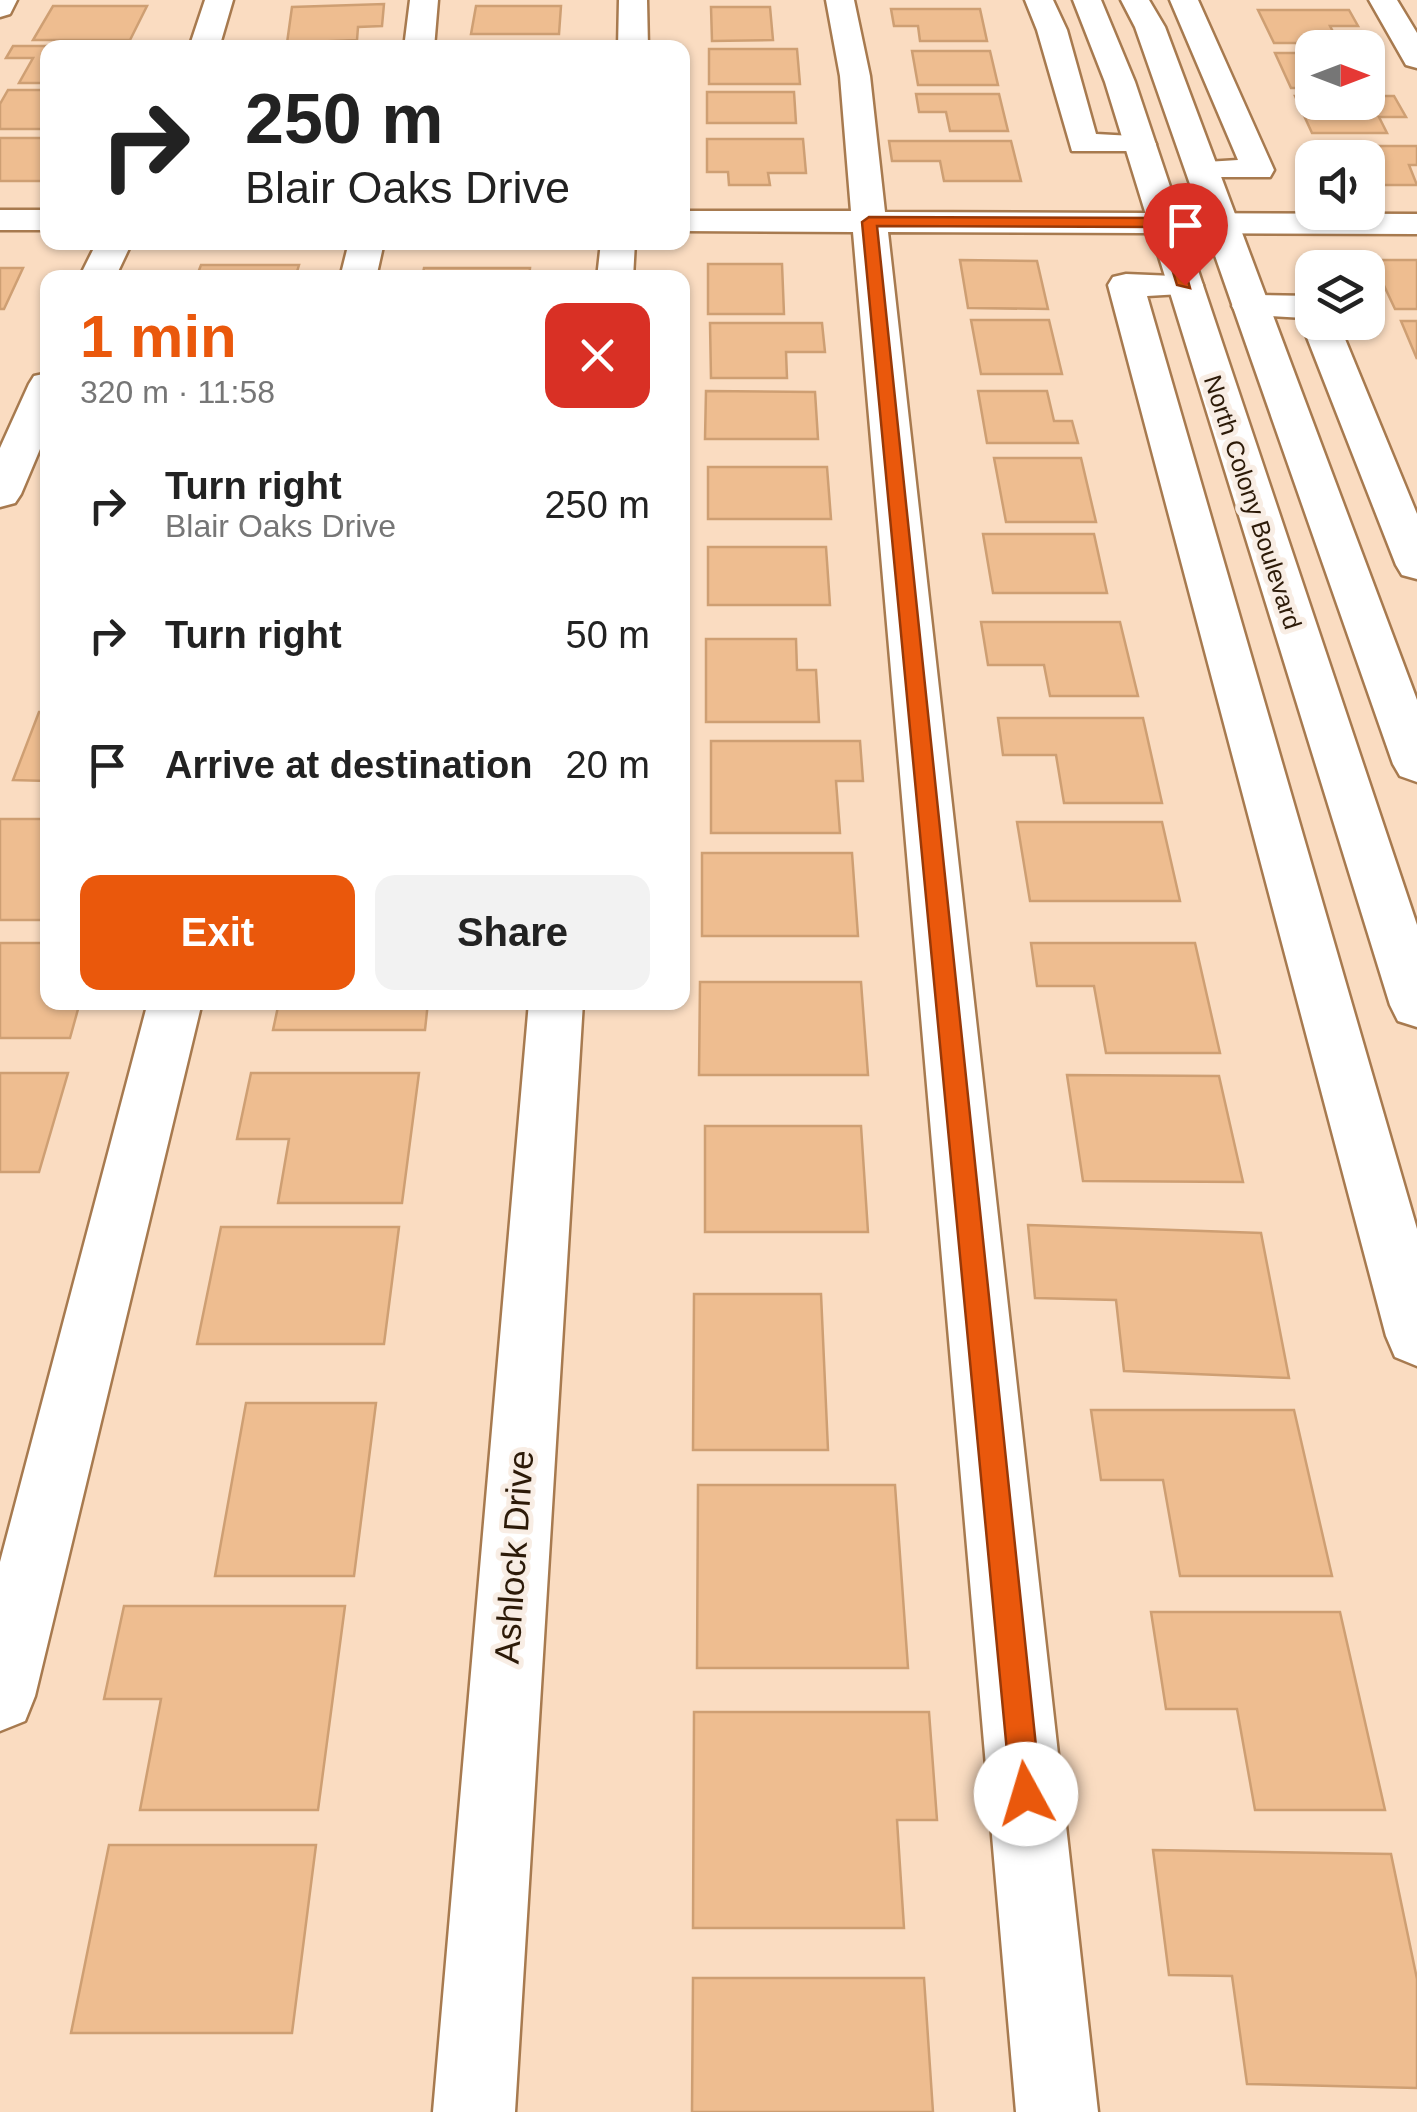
<!DOCTYPE html>
<html lang="en">
<head>
<meta charset="utf-8">
<style>
	:root { --surface:#fff; --page:#f2f2f2; --text:#222; --muted:#767676; --accent:#ea580c }
	body { margin:0; font-family:Arial,sans-serif; background:var(--page); color:var(--text); height:100vh; display:flex; flex-direction:column; font-size:38px; white-space:nowrap }
	* { box-sizing:border-box; margin:0 }
	p { font-size:32px; color:var(--muted) }
	.icon { flex:none; width:55px; height:55px; fill:none; stroke:currentColor; stroke-width:2; stroke-linecap:round; stroke-linejoin:round }
	.map { position:relative; flex:1; overflow:hidden }
	.drawer { position:absolute; left:40px; top:270px; width:650px; height:740px; display:flex; flex-direction:column; background:var(--surface); border-radius:20px; box-shadow:0 2px 8px #0004 }
	.drawer>* { flex:none }
	.hud { position:absolute; left:40px; top:40px; width:650px; height:210px; border-radius:20px; box-shadow:0 2px 8px #0004; background:#fff; color:var(--text); overflow:hidden }
	.needle { width:65px; rotate:90deg }
	.tools { position:absolute; left:1295px; top:30px; display:grid; gap:20px }
	.tools a { display:grid; place-items:center; width:90px; height:90px; border-radius:20px; background:var(--surface); box-shadow:0 2px 8px #0004; font-size:50px }
	.pin { position:absolute; display:grid; place-items:center; width:85px; height:85px; color:#fff; margin:-102px -42px; border-radius:50% 50% 50% 0; rotate:-45deg; box-shadow:0 0 10px #0007 }
	.pin .icon { rotate:45deg }
	.me { position:absolute; width:110px; margin:-55px; rotate:354deg; stroke-linejoin:round; filter:drop-shadow(0 0 8px #0008) }
	.turn { display:flex; align-items:center; gap:35px; height:210px; padding:0 40px; font-size:45px }
	.turn .icon { width:130px; height:130px; stroke-width:2.5 }
	.turn b { display:block; font-size:70px; line-height:85px }
	.round { display:grid; place-items:center; flex:none; width:105px; height:105px; border-radius:20px; background:var(--page) }
	.head { display:flex; align-items:center; justify-content:space-between; height:170px; padding:0 40px }
	h1 { font-size:60px; font-weight:700; line-height:75px; color:var(--accent) }
	.primary-button { display:flex; gap:20px; margin-top:auto; padding:20px 40px }
	.primary-button a { flex:1; height:115px; border-radius:20px; background:var(--accent); color:#fff; font-size:40px; font-weight:700; line-height:115px; text-align:center }
	.primary-button a+a { background:var(--page); color:var(--text) }
	ul { padding:0; list-style:none }
	li { display:flex; align-items:center; gap:30px; height:130px; padding:0 40px }
	li div { flex:1 }
	li b { display:block; font-size:38px }
	li em { font-style:normal }
	.map>svg:first-child { display:block }
	.building { fill:#eebd90; stroke:#ce9f73; stroke-width:2.5 }
	.lines { fill:none; stroke-linecap:round; stroke-linejoin:round }
	.minor-casing { stroke:#a77a4f; stroke-width:5 }
	.major-casing { stroke:#a77a4f; stroke-width:5 }
	.minor { fill:#fff; fill-rule:evenodd }
	.major { fill:#fff; fill-rule:evenodd }
	.route { fill:#ea580c; stroke:#983908; stroke-width:2.5 }
	.labels { text-anchor:middle; stroke-width:10; stroke-linejoin:round; paint-order:stroke }
	.far-street-label { font-size:25px; fill:#2c1a08; stroke:#f8ede4 }
	.near-street-label { font-size:35px; fill:#2c1a08; stroke:#f8ede4 }
</style>
</head>
<body>
<div class="map">
<svg width="1417" height="2112" viewBox="0 0 1417 2112">
	<rect width="100%" height="100%" fill="#fadcc1"/>
	<path class="building" d="M 384,4 L 382,26 L 358,27 L 357,40 L 287,43 L 292,7 Z
		M 53,6 L 147,6 L 130,40 L 33,40 Z
		M 476,6 L 561,6 L 559,34 L 471,34 Z
		M 711,7 L 770,7 L 773,40 L 712,41 Z
		M 891,9 L 980,9 L 987,41 L 920,41 L 918,26 L 894,26 Z
		M 1258,10 L 1349,10 L 1358,26 L 1330,26 L 1339,43 L 1274,43 Z
		M 13,46 L 131,46 L 48,48 L 48,83 L 19,83 L 33,58 L 6,58 Z
		M 709,49 L 797,49 L 800,84 L 709,84 Z
		M 912,51 L 990,51 L 998,85 L 918,85 Z
		M 1275,53 L 1312,53 L 1312,88 L 1291,88 Z
		M 8,90 L 48,90 L 48,129 L 0,129 L 0,104 Z
		M 707,92 L 794,92 L 796,123 L 707,123 Z
		M 916,94 L 999,94 L 1008,131 L 950,131 L 946,112 L 919,112 Z
		M 1295,96 L 1312,96 L 1312,102 L 1368,102 L 1368,96 L 1394,96 L 1406,117 L 1379,117 L 1387,133 L 1312,133 Z
		M 0,138 L 48,138 L 48,181 L 0,181 Z
		M 707,139 L 803,139 L 806,173 L 768,173 L 770,185 L 729,185 L 728,172 L 707,172 Z
		M 889,141 L 1011,141 L 1021,181 L 944,181 L 940,161 L 892,161 Z
		M 1319,146 L 1417,146 L 1417,165 L 1409,165 L 1417,185 L 1368,185 L 1368,158 L 1325,158 Z
		M 960,260 L 1037,261 L 1048,309 L 968,308 Z
		M 1372,260 L 1417,260 L 1417,309 L 1395,309 Z
		M 708,264 L 782,264 L 784,314 L 708,314 Z
		M 201,265 L 299,265 L 295,278 L 196,278 Z
		M 0,268 L 23,268 L 4,309 L 0,309 Z
		M 424,268 L 530,268 L 529,278 L 422,278 Z
		M 971,320 L 1049,320 L 1062,374 L 981,374 Z
		M 1401,321 L 1417,321 L 1417,359 Z
		M 710,323 L 822,323 L 825,352 L 786,352 L 787,378 L 711,378 Z
		M 706,391 L 815,392 L 818,439 L 705,439 Z
		M 978,391 L 1047,391 L 1054,421 L 1072,421 L 1078,443 L 987,443 Z
		M 994,458 L 1081,458 L 1096,522 L 1006,522 Z
		M 708,467 L 827,467 L 831,519 L 708,519 Z
		M 983,534 L 1094,534 L 1107,593 L 993,593 Z
		M 708,547 L 826,547 L 830,605 L 708,605 Z
		M 981,622 L 1120,622 L 1138,696 L 1050,696 L 1044,665 L 988,665 Z
		M 706,639 L 796,639 L 797,670 L 816,670 L 819,722 L 706,722 Z
		M 39,712 L 48,712 L 48,781 L 13,780 Z
		M 998,718 L 1143,718 L 1162,803 L 1064,803 L 1056,755 L 1003,755 Z
		M 711,741 L 860,741 L 863,781 L 836,781 L 840,833 L 711,833 Z
		M 0,819 L 48,819 L 48,920 L 0,920 Z
		M 1017,822 L 1162,822 L 1180,901 L 1030,901 Z
		M 702,853 L 852,853 L 858,936 L 702,936 Z
		M 0,943 L 48,943 L 48,1002 L 80,1002 L 70,1038 L 0,1038 Z
		M 1031,943 L 1195,943 L 1220,1053 L 1106,1053 L 1094,986 L 1037,986 Z
		M 700,982 L 861,982 L 868,1075 L 699,1075 Z
		M 279,1002 L 428,1002 L 425,1030 L 273,1030 Z
		M 0,1073 L 68,1073 L 39,1172 L 0,1172 Z
		M 251,1073 L 419,1073 L 402,1203 L 278,1203 L 289,1139 L 237,1139 Z
		M 1067,1075 L 1219,1076 L 1243,1182 L 1083,1181 Z
		M 705,1126 L 861,1126 L 868,1232 L 705,1232 Z
		M 1028,1225 L 1261,1233 L 1289,1378 L 1124,1371 L 1116,1300 L 1035,1298 Z
		M 221,1227 L 399,1227 L 384,1344 L 197,1344 Z
		M 694,1294 L 821,1294 L 828,1450 L 693,1450 Z
		M 246,1403 L 376,1403 L 354,1576 L 215,1576 Z
		M 1091,1410 L 1294,1410 L 1332,1576 L 1180,1576 L 1163,1480 L 1101,1480 Z
		M 698,1485 L 895,1485 L 908,1668 L 697,1668 Z
		M 124,1606 L 345,1606 L 318,1810 L 140,1810 L 161,1699 L 104,1699 Z
		M 1151,1612 L 1340,1612 L 1385,1810 L 1255,1810 L 1237,1709 L 1166,1709 Z
		M 694,1712 L 929,1712 L 937,1820 L 897,1820 L 904,1928 L 693,1928 Z
		M 109,1845 L 316,1845 L 292,2033 L 71,2033 Z
		M 1153,1850 L 1391,1854 L 1417,1979 L 1417,2088 L 1247,2084 L 1232,1976 L 1169,1975 Z
		M 693,1978 L 924,1978 L 933,2112 L 692,2112 Z"/>
	<g class="lines">
		<g class="minor-casing">
			<path id="minor" d="M 0,0 L 17,0 L 10,14 L 0,17 Z
				M 205,0 L 233,0 L 219,48 L 189,48 Z
				M 410,0 L 438,0 L 434,48 L 404,48 Z
				M 619,0 L 647,0 L 648,48 L 618,48 Z
				M 826,0 L 854,0 L 870,76 L 885,212 L 1417,214 L 1417,234 L 888,232 L 1098,2112 L 1016,2112 L 853,232 L 682,231 L 682,211 L 851,211 L 840,76 Z
				M 1025,0 L 1053,0 L 1067,30 L 1096,134 L 1151,137 L 1156,144 L 1151,151 L 1072,151 L 1037,30 Z
				M 1170,0 L 1198,0 L 1274,170 L 1270,177 L 1190,177 L 1186,170 L 1190,163 L 1238,160 Z
				M 1369,0 L 1397,0 L 1417,33 L 1417,68 L 1406,65 Z
				M 0,210 L 48,210 L 48,230 L 0,230 Z
				M 97,242 L 132,242 L 115,278 L 79,278 Z
				M 349,242 L 384,242 L 376,278 L 340,278 Z
				M 601,242 L 635,242 L 633,278 L 597,278 Z
				M 1126,274 L 1198,277 L 1203,285 L 1198,293 L 1147,296 L 1417,1229 L 1417,1366 L 1395,1357 L 1386,1336 L 1108,285 L 1113,277 Z
				M 1250,295 L 1312,296 L 1312,322 L 1338,322 L 1417,514 L 1417,579 L 1402,575 L 1396,565 L 1301,322 L 1304,318 L 1237,314 L 1232,306 L 1237,298 Z
				M 48,373 L 48,430 L 21,494 L 15,503 L 0,507 L 0,448 L 29,384 L 34,376 Z
				M 148,1002 L 202,1002 L 35,1696 L 25,1721 L 0,1731 L 0,1562 Z
				M 529,1002 L 583,1002 L 515,2112 L 433,2112 Z"/>
		</g>
		<g class="major-casing">
			<path id="major" d="M 1073,0 L 1101,0 L 1135,82 L 1417,925 L 1417,1027 L 1398,1021 L 1390,1005 L 1105,82 Z
				M 1121,0 L 1149,0 L 1165,27 L 1417,700 L 1417,782 L 1400,776 L 1393,764 L 1135,27 Z"/>
		</g>
		<use href="#minor" class="minor"/>
		<use href="#major" class="major"/>
	</g>
	<path class="route" d="M 1165,218 L 1172,222 L 1190,288 L 1177,285 L 1159,227 L 877,226 L 1041,1794 L 1036,1805 L 1026,1810 L 1015,1805 L 1011,1794 L 862,222 L 869,217 Z"/>
	<g class="labels">
		<g class="far-street-label">
			<text transform="translate(1253 502) rotate(72)" y="9">North Colony Boulevard</text>
		</g>
		<g class="near-street-label">
			<text transform="translate(514 1557) rotate(-86)" y="12">Ashlock Drive</text>
		</g>
	</g>
</svg>
<div class="tools">
<a><svg class="needle" viewBox="-14 -14 28 28"><path d="M0-13l5 13h-10z" fill="#e53935"/><path d="M0 13l5-13h-10z" fill="#767676"/></svg></a>
<a><svg class="icon" aria-label="sound" viewBox="0 0 24 24"><path d="M4 9h4l5-4v14l-5-4H4zM17 9q2 3 0 6"/></svg></a>
<a><svg class="icon" aria-label="layers" viewBox="0 0 24 24"><path d="M12 4l9 5-9 5-9-5zM3 14l9 5 9-5"/></svg></a>
</div>
<div class="pin" style="left:1185px;top:285px;background:#d93025"><svg class="icon" aria-label="arrive" viewBox="0 0 24 24"><path d="M6 21V4h12l-3 4 3 4H6"/></svg></div>
<svg class="me" style="left:1026px;top:1794px" viewBox="-20 -20 40 40"><circle r="19" fill="#fff"/><path d="M0-13L10 11 0 6-10 11z" fill="#ea580c"/></svg>
<div class="hud">
<div class="turn"><svg class="icon" aria-label="right" viewBox="0 0 24 24"><path d="M7 20v-9h11M14 6l5 5-5 5"/></svg><div><b>250 m</b>Blair Oaks Drive</div></div>
</div>
<section class="drawer">
<div class="head"><div><h1>1 min</h1><p>320 m · 11:58</p></div><a class="round" style="background:#d93025;color:#fff"><svg class="icon" aria-label="close" viewBox="0 0 24 24"><path d="M6 6l12 12M18 6L6 18"/></svg></a></div>
<ul>
<li><svg class="icon" aria-label="right" viewBox="0 0 24 24"><path d="M7 20v-9h11M14 6l5 5-5 5"/></svg><div><b>Turn right</b><p>Blair Oaks Drive</p></div><em>250 m</em></li>
<li><svg class="icon" aria-label="right" viewBox="0 0 24 24"><path d="M7 20v-9h11M14 6l5 5-5 5"/></svg><div><b>Turn right</b></div><em>50 m</em></li>
<li><svg class="icon" aria-label="arrive" viewBox="0 0 24 24"><path d="M6 21V4h12l-3 4 3 4H6"/></svg><div><b>Arrive at destination</b></div><em>20 m</em></li>
</ul>
<div class="primary-button"><a>Exit</a><a>Share</a></div>
</section>
</div>
</body>
</html>
